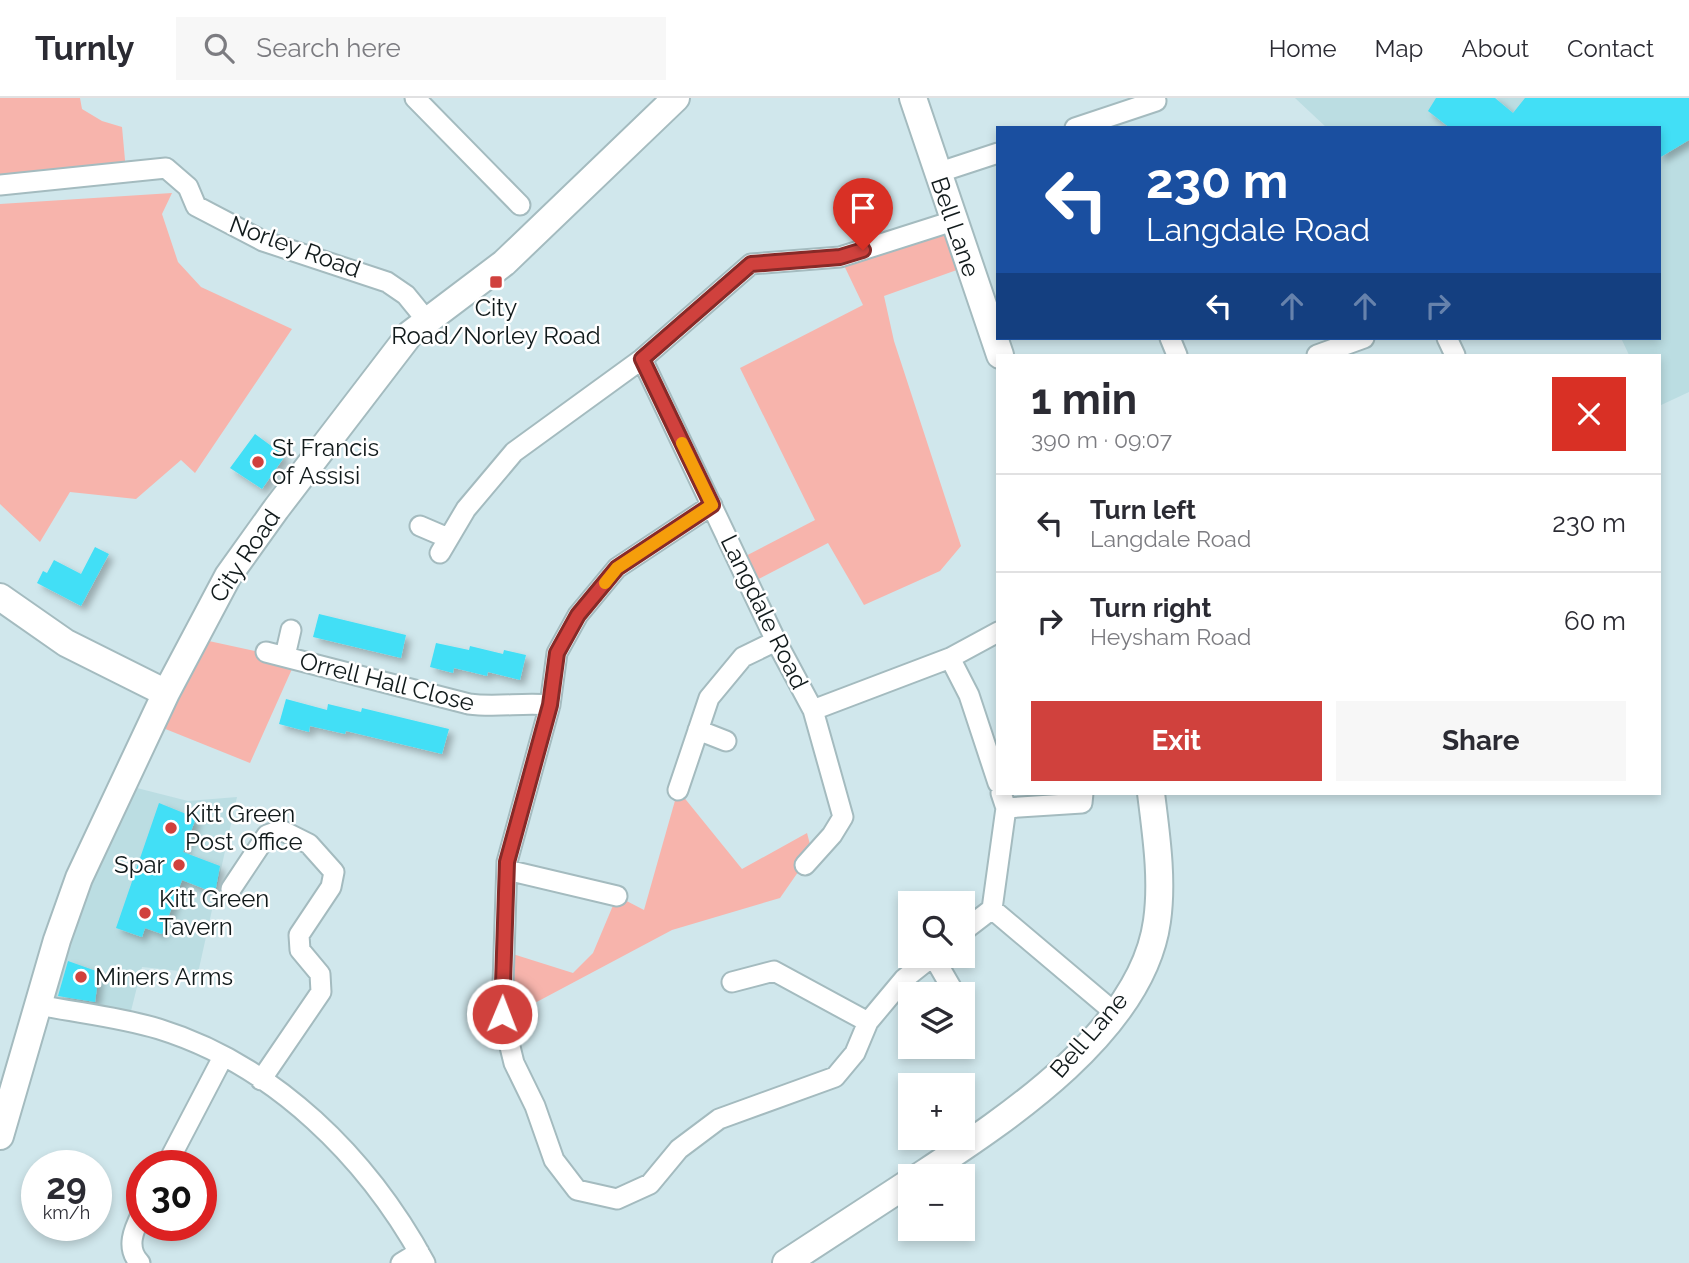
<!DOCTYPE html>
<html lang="en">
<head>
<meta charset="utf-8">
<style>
	:root { --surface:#fff; --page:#f7f7f7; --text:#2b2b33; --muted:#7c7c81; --line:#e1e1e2; --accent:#d0413d }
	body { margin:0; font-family:Raleway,sans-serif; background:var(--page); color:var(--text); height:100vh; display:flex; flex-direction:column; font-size:26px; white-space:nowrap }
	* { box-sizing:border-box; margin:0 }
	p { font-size:23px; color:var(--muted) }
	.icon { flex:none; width:38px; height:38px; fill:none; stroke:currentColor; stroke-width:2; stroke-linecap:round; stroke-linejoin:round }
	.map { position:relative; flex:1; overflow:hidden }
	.panel { position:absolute; left:996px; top:256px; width:665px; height:441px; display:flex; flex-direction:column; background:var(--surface); border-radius:0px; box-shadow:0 4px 10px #0003 }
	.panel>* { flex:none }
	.guide { position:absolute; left:996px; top:28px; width:665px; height:214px; border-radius:0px; box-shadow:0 4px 10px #0003; background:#1a4fa0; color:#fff; overflow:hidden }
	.fabs { position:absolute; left:898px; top:793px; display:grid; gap:14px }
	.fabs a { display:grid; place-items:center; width:77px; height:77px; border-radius:0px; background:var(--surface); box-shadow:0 4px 10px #0003; font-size:35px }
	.speed { position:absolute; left:21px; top:1052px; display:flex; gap:14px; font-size:35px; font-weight:700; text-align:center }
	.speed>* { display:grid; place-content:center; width:91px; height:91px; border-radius:50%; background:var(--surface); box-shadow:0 4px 10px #0003; line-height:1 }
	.speed small { font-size:18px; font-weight:400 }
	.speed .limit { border:10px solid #d22; background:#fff; color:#111 }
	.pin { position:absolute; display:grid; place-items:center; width:60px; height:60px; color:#fff; margin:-72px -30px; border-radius:50% 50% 50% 0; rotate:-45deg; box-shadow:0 0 7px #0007 }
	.pin .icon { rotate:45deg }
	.me { position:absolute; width:77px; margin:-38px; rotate:1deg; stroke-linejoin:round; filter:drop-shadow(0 0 5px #0008) }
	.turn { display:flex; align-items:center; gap:24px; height:147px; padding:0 35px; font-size:32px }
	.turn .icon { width:91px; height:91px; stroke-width:2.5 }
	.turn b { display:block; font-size:49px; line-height:60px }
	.lanes { display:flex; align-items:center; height:66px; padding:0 35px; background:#0003; justify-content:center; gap:35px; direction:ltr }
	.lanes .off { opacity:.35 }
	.round { display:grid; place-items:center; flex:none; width:74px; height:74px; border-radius:0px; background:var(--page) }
	.overview { display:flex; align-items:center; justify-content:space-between; height:119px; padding:0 35px }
	h1 { font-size:42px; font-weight:700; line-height:52px }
	.primary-button { display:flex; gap:14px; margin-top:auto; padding:14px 35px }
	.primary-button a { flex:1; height:80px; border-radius:0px; background:var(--accent); color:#fff; font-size:28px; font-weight:700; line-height:80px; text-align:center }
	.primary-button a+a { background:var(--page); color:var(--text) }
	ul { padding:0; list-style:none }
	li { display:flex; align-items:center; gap:21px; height:98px; padding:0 35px; border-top:2px solid var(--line) }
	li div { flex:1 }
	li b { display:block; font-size:26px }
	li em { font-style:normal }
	header { display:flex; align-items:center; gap:42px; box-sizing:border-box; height:98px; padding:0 35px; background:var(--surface); border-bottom:2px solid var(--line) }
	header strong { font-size:33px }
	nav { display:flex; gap:38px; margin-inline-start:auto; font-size:24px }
	.search { width:490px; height:63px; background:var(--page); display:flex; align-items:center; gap:18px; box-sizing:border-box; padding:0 24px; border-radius:0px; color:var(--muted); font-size:26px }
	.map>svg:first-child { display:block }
	.built { fill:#bbdde2 }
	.green { fill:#f7b4ac }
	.building { fill:#42dff6; filter:url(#shadow) }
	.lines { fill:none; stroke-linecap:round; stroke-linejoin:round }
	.street-casing { stroke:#a4bbbf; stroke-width:23 }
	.secondary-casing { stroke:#a4bbbf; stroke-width:30 }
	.street { stroke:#fff; stroke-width:19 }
	.secondary { stroke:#fff; stroke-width:26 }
	.route-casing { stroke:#872a28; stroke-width:18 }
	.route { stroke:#d0413d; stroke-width:12 }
	.slow { stroke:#f59e0b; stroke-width:12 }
	.poi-dot { fill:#d0413d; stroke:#fff; stroke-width:2.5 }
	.labels { text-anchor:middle; stroke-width:5; stroke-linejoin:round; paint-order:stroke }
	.street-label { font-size:24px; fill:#111a1b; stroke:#fff }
	.poi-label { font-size:24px; fill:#111a1b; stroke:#fff; text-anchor:start }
</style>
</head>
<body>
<header>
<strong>Turnly</strong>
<div class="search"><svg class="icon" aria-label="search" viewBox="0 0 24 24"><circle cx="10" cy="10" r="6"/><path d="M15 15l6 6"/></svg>Search here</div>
<nav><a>Home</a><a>Map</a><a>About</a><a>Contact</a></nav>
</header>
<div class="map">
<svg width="1689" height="1165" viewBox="0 0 1689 1165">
	<defs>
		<filter id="shadow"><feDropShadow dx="5" dy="5" stdDeviation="3.5" flood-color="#0004"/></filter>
	</defs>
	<rect width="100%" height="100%" fill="#d0e7ec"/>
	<path class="built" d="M 1295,0 L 1689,0 L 1689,294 L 1659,308 L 1659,257 L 1629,257 L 1621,240 L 1659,240 L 1659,30 L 1327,30 Z
		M 133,689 L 188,703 L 237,699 L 198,875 L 142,869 L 131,913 L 55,900 L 84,800 Z"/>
	<path class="green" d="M 0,0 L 80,0 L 82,11 L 102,23 L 122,29 L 126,73 L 0,87 Z
		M 172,95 L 162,116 L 178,164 L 201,189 L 292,231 L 195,375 L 181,362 L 136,401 L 70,394 L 40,444 L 0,406 L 0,106 Z
		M 953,123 L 968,168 L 884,198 L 894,243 L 961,448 L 940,473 L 864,507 L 828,445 L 749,486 L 738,462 L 815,422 L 740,270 L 863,207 L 840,159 Z
		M 195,540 L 296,562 L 250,665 L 153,626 Z
		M 678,692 L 742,771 L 807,735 L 812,754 L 780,800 L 672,832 L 503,922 L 503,853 L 573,875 L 593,855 L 617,798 L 644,812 Z"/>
	<path class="building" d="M 1436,0 L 1495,0 L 1513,15 L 1525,0 L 1689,0 L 1689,42 L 1659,60 L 1659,30 L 1450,30 L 1428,13 Z
		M 255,336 L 285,358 L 262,391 L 230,370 Z
		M 95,449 L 109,456 L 81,508 L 37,485 L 43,473 L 47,475 L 54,462 L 81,476 Z
		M 319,516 L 406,537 L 401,560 L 313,539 Z
		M 436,545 L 469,552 L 470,548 L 503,556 L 504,552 L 526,557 L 520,582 L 488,574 L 487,578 L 454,570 L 453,575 L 430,569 Z
		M 286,601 L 327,612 L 328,606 L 361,614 L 362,610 L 449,631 L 442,656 L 346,633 L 345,636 L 310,628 L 309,634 L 279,626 Z
		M 159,705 L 196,720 L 183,754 L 220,768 L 215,795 L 182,782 L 162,836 L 145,830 L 142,839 L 116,830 Z
		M 68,863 L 99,874 L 95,904 L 58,898 Z"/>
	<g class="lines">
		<g class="street-casing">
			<path id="street" d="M 415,0 L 520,107
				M 1075,30 L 1156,3
				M 937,75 L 998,55
				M 0,87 L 166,70 L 188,89 L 196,108 L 263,143 L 387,184 L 406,197 L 428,224
				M 1170,240 L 1177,257
				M 1447,240 L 1455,257
				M 1317,257 L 1364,240
				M 642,261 L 776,543 L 813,612 L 843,719 L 832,737 L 805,767
				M 712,407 L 617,470 L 578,517 L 557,555 L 550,607 L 507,764 L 502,916 L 514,965 L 535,1008 L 554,1062 L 577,1092 L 617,1101 L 650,1086 L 679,1051 L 719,1021 L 835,979 L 855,955 L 868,924 L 904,881 L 933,858
				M 420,428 L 448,440
				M 440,455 L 466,411 L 514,354 L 642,261 L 751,166 L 840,159 L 953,123
				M 266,554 L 469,606 C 497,610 522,604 550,607
				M 285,558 L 291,532
				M 950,560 L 969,597 L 998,685
				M 813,612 L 950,560 L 998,534
				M 698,632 L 726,643
				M 678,692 L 709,600 L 743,559 L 776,543
				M 1006,710 L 1082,705 L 1083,695
				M 507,772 L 617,798
				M 231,791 L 267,737 L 281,732 L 309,746 L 334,774 L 331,789 L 299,837 L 300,852 L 320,876 L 321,894 L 261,982
				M 992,811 L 1114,914
				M 962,834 L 992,811 L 1006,710 L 1001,695
				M 933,858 L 955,896
				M 732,884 L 774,873 L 868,924
				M 39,907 C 78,915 120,919 159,931 C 275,967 368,1060 425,1165
				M 166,1068 L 223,959
				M 140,1165 C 125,1150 134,1131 142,1115
				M 401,1165 L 419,1154"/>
		</g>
		<g class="secondary-casing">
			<path id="secondary" d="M 913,0 L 1000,257
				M 0,499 L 66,545 L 166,595
				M 0,1038 L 57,842 L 79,780 L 166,595 L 228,478 L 276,411 L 410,236 L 504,165 L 676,0
				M 920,1078 C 1005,1022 1142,933 1157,823 C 1163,781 1156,736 1151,695
				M 786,1165 L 910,1084"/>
		</g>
		<use href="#street" class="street"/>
		<use href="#secondary" class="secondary"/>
	</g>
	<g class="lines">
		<g class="route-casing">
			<path id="route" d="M 502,916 L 507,764 L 550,607 L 557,555 L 578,517 L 617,470 L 712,407 L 642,261 L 751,166 L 840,159 L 863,152"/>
		</g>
		<use href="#route" class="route"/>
		<path class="slow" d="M 605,485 L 617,470 L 712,407 L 682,345"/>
	</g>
	<g class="poi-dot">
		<rect x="489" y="177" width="14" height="14" rx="3.5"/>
		<circle cx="258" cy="364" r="7"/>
		<circle cx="171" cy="730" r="7"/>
		<circle cx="179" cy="767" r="7"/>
		<circle cx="145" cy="815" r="7"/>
		<circle cx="81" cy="879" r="7"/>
	</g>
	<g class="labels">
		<g class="street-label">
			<text transform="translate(955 129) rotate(71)" y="8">Bell Lane</text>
			<text transform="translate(295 149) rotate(20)" y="8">Norley Road</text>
			<text transform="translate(245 458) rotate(-56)" y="8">City Road</text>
			<text transform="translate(764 514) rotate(64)" y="8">Langdale Road</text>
			<text transform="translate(387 584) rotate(14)" y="8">Orrell Hall Close</text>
			<text transform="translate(1089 937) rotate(-49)" y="8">Bell Lane</text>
		</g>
		<g class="poi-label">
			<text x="496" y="218" text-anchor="middle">City<tspan x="496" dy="28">Road/Norley Road</tspan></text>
			<text x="272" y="358">St Francis<tspan x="272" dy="28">of Assisi</tspan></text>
			<text x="185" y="724">Kitt Green<tspan x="185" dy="28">Post Office</tspan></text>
			<text x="165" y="775" text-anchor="end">Spar</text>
			<text x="159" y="809">Kitt Green<tspan x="159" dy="28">Tavern</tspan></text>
			<text x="95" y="887">Miners Arms</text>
		</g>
	</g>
</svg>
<div class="fabs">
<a><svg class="icon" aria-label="search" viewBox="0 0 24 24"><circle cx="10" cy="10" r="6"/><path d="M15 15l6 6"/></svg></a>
<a><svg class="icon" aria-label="layers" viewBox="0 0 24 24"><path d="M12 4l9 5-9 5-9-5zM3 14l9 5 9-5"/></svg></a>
<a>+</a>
<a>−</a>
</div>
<div class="speed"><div>29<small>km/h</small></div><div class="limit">30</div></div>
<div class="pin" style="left:863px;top:152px;background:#d93025"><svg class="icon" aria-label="arrive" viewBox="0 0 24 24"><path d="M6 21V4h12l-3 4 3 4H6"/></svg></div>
<svg class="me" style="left:502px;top:916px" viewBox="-20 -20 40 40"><circle r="17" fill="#d0413d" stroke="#fff" stroke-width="3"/><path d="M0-11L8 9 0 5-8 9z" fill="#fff"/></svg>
<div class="guide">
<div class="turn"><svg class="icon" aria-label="left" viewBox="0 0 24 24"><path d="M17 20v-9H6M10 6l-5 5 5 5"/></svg><div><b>230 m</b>Langdale Road</div></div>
<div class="lanes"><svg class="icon" aria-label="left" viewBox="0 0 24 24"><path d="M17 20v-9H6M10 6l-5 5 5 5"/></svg><svg class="icon off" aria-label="ahead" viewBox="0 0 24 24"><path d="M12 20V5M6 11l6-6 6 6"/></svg><svg class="icon off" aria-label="ahead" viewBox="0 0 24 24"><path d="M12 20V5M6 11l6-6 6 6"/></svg><svg class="icon off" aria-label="right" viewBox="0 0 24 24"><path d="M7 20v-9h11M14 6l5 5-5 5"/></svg></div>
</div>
<section class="panel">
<div class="overview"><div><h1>1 min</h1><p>390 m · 09:07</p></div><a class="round" style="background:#d93025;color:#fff"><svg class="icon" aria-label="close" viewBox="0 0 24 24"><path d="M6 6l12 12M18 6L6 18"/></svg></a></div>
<ul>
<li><svg class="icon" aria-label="left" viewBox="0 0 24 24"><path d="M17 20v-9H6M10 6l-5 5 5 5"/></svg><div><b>Turn left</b><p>Langdale Road</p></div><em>230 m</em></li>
<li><svg class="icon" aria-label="right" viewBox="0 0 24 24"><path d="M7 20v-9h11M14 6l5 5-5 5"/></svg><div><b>Turn right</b><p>Heysham Road</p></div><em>60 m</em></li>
</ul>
<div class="primary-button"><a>Exit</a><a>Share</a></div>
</section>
</div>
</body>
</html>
